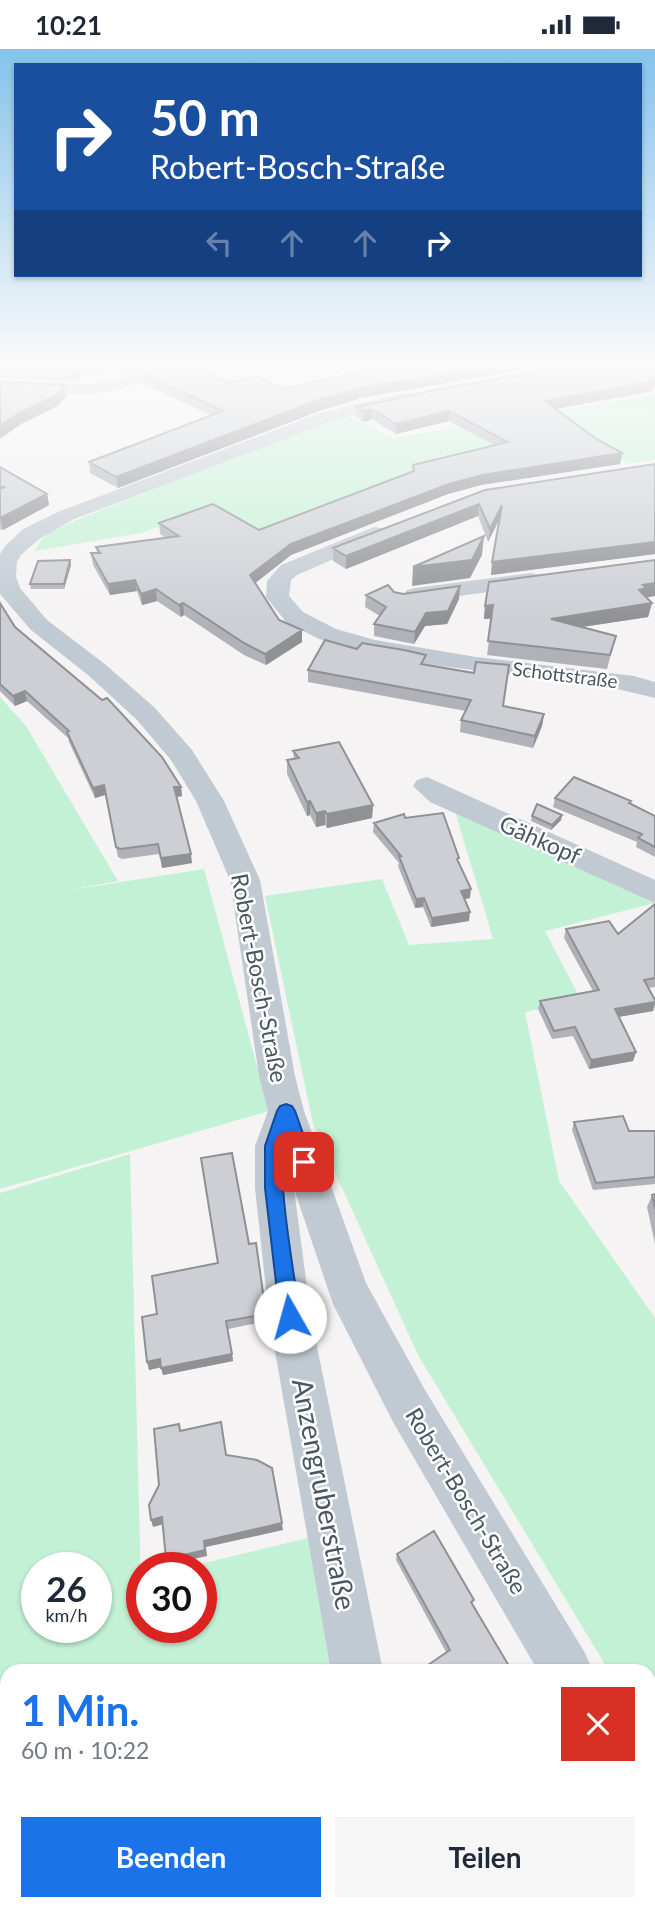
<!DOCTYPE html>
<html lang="de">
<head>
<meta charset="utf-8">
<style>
	:root { --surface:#fff; --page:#f6f6f7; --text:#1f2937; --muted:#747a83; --accent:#1a73e8 }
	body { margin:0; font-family:Lato,sans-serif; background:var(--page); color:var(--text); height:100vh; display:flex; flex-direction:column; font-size:26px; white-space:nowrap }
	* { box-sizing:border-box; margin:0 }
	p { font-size:23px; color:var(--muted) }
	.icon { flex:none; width:38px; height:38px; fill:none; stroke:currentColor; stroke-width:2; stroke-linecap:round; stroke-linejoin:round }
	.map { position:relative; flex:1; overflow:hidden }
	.side { position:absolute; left:0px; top:1615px; width:656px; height:247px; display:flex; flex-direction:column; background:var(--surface); border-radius:21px 21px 0 0; box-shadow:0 2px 5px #0004 }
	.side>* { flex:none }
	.guide { position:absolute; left:14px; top:14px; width:628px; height:214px; border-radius:0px; box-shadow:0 2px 5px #0004; background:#1a4fa0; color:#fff; overflow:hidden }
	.speed { position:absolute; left:21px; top:1503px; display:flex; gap:14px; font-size:35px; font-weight:700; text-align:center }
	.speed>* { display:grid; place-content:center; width:91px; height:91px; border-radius:50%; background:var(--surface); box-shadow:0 2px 5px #0004; line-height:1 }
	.speed small { font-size:18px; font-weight:400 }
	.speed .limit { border:10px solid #d22; background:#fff; color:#111 }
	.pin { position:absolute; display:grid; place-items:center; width:60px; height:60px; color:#fff; margin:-30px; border-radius:14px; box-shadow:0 4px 10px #0006 }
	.me { position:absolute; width:77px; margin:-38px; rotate:353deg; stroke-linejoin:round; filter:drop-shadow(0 0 5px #0008) }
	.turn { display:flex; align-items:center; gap:24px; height:147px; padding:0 21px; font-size:32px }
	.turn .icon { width:91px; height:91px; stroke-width:2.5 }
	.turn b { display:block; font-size:49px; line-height:60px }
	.lanes { display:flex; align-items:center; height:66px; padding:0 21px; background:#0003; justify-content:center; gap:35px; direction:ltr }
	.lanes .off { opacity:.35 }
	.round { display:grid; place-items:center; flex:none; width:74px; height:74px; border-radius:0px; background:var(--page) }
	.overview { display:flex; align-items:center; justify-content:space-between; height:119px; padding:0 21px }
	h1 { font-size:42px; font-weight:700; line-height:52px; color:var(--accent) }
	.action { display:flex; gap:14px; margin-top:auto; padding:14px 21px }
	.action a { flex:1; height:80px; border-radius:0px; background:var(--accent); color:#fff; font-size:28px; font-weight:700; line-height:80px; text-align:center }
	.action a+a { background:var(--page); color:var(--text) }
	.status { display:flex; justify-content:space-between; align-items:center; height:49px; padding:0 35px; background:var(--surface); direction:ltr }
	.status svg { height:19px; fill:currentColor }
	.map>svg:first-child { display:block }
	.green { fill:#c3f1d5; fill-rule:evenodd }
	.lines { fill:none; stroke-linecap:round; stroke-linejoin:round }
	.minor { fill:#c1cad2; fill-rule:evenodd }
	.wall { fill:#b0b2b7 }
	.shaded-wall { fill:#909195 }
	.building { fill:#cdcfd5; stroke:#909195; stroke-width:2 }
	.route { fill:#1a73e8; stroke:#114b97; stroke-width:2 }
	.labels { text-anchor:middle; stroke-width:5; stroke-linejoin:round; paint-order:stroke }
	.far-street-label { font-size:19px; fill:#4a5661; stroke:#fff }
	.street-label { font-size:23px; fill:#4a5661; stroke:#fff }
	.near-street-label { font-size:28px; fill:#4a5661; stroke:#fff }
</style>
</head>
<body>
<div class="status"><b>10:21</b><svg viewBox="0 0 49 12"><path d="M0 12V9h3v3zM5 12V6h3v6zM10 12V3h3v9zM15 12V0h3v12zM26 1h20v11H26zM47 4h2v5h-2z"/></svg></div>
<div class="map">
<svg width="655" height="1861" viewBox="0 0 655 1861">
	<rect width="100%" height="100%" fill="#f5f3f3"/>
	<path class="green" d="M 655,345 L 655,410 L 628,415 L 592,391 L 250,489 L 206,460 L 142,484 L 34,502 L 47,483 L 342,364 L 394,389 Z
		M 0,648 L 26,677 L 118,832 L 64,842 L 204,820 L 269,1062 L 0,1140 Z
		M 455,762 L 655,854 L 545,882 L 581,951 L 525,963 L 559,1132 L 655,1269 L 655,1698 L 649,1689 L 649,1622 L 609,1622 L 418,1306 L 313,1075 L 265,847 L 382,830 L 409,896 L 493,890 Z
		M 130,1105 L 142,1578 L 201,1578 L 201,1519 L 184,1519 L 320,1486 L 337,1622 L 7,1622 L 7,1855 L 367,1855 L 368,1861 L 0,1861 L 0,1144 ZM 37,1519 L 96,1519 L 96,1578 L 37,1578 Z"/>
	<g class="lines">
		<path class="minor" d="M 171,313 L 195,313 L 193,317 L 113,342 L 82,345 L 0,341 L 0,331 L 82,335 L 111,332 Z
			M 402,344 L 408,345 L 411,349 L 408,353 L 332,372 L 72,471 L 39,490 L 21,506 L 17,513 L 16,527 L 20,539 L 47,571 L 106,616 L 155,659 L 192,701 L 224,752 L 260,831 L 295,1027 L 304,1062 L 366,1234 L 425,1341 L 585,1604 L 593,1622 L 538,1622 L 393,1373 L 333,1255 L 294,1140 L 311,1268 L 383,1622 L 331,1622 L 269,1268 L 255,1139 L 255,1097 L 268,1062 L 259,1027 L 230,831 L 196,752 L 171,711 L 137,671 L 88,626 L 31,581 L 0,545 L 0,505 L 5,497 L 23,480 L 58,463 L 320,364 Z
			M 374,478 L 382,479 L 385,484 L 382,489 L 297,526 L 291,531 L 289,547 L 303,563 L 336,580 L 375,591 L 476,608 L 634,627 L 655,633 L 655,649 L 605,637 L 423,615 L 372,605 L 319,590 L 286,573 L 266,548 L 267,532 L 281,516 Z
			M 531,524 L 539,526 L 542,531 L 539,536 L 415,553 L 407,551 L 404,546 L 407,541 L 415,539 Z
			M 427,728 L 655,831 L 655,854 L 430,753 L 413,737 L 417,731 Z
			M 649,1733 L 655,1736 L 655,1799 L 649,1796 Z
			M 362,1855 L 420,1855 L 421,1861 L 363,1861 Z"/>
	</g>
	<path class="wall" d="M 0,313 L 163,313 L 123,325 L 106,317 L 100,325 L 83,325 L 78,332 L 0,329 Z
		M 439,313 L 565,313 L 361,349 L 319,362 L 118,439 L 90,424 L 89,413 L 211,366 L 144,335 L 143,325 L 285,340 L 364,324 Z
		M 655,313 L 655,331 L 653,331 L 653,342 L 556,360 L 595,389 L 622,404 L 620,415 L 481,436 L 448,445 L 291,506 L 255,534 L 279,571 L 302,593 L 266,616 L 244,606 L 184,566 L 181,568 L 157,552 L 142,556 L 137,542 L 110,546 L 93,516 L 91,504 L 97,504 L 96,498 L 166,489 L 160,485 L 159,474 L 259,481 L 412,423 L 413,416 L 494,396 L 449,372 L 396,385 L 372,370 L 364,373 L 356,368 L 356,358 L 574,317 Z
		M 655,415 L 655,505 L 491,526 L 499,471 L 488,493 L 478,467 L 346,520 L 333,512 L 333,499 L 485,441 Z
		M 0,418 L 47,445 L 49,456 L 3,481 L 0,480 Z
		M 70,511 L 71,516 L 64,540 L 31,540 L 30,535 Z
		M 460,537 L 459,550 L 447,575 L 425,577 L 414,595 L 374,587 L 374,575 L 380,567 L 365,558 L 366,546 L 394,543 L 403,545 Z
		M 646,548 L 652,554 L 648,568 L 582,578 L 616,587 L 607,620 L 487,606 L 492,570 L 484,570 L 485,557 Z
		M 0,554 L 15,578 L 181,738 L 182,747 L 177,748 L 192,814 L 162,819 L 159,805 L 122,810 L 118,808 L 105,746 L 95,749 L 69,693 L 68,689 L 27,652 L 15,657 L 0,642 Z
		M 425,615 L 503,657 L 544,665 L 542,677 L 533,699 L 460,683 L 461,671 L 466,662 L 308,633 L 308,621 Z
		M 293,702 L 373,756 L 372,769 L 327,779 L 325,776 L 316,778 L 310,766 L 307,767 L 287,725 L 287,711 L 294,710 Z
		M 555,749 L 631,752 L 630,755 L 655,767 L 655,808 L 636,798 L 637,793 L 553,758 Z
		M 562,766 L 561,771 L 551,781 L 531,772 L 532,767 Z
		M 405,769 L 459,814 L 470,849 L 464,850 L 469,872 L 431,878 L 423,858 L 415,859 L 398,817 L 399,814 L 373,783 L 374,774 Z
		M 655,855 L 655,938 L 648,939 L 655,951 L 655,956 L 653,962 L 618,968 L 636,1003 L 633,1012 L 589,1020 L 573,987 L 552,990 L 538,960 L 540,952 L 593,942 L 564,889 L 566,880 L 618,885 Z
		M 574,1073 L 629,1082 L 655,1082 L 655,1135 L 593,1141 L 572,1081 Z
		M 655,1145 L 655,1195 L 647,1158 L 652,1146 Z
		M 249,1195 L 266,1265 L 267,1272 L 228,1280 L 233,1312 L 163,1326 L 161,1318 L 149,1321 L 157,1265 L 218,1214 Z
		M 397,1505 L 474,1551 L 472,1555 L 512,1622 L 423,1622 L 425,1618 L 446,1603 L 396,1511 Z
		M 486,1855 L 609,1855 L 602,1861 L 489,1861 Z"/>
	<path class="shaded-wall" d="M 101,313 L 106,313 L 106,317 L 100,325 L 99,315 Z
		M 130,313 L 163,313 L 123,325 L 122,315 Z
		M 512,313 L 565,313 L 361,349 L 319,362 L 118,439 L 116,428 L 319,351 L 361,339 Z
		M 82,315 L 83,325 L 78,332 L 76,322 Z
		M 655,332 L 653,342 L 544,362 L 545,352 Z
		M 64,336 L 66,347 L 58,357 L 21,375 L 0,390 L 0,377 L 19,364 Z
		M 372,360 L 372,370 L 364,373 L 364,362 Z
		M 449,362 L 449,372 L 396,385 L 396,375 Z
		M 622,404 L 620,415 L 481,436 L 448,445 L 291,506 L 250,538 L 250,526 L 291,495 L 449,435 L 482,426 Z
		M 47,445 L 49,456 L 3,481 L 0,469 Z
		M 479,455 L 478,467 L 346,520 L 346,507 Z
		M 502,456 L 500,469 L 488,493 L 490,480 Z
		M 484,487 L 482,506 L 470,529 L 412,537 L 413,518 Z
		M 655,493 L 655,505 L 491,526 L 492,513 Z
		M 70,511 L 71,516 L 64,540 L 64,535 Z
		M 135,531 L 137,542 L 110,546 L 108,535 Z
		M 655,534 L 655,547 L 644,549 L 639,541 L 643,536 Z
		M 460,537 L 459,550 L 447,575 L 425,577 L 414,595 L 415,583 L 426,564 Z
		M 156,540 L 157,552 L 142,556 L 141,545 Z
		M 183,554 L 184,566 L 181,568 L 179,556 Z
		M 652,554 L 648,568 L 549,583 L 551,570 Z
		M 493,556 L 492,569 L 484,570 L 485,557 Z
		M 302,581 L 302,593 L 266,616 L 265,605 Z
		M 25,642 L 27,652 L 15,657 L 13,647 Z
		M 544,665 L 542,677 L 533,699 L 535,687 Z
		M 104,736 L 105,746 L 95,749 L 93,739 Z
		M 174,738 L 181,738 L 182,747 L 176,748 Z
		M 310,752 L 310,766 L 307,767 L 307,753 Z
		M 373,756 L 372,769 L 327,779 L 327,765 Z
		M 325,762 L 325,776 L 316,778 L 316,764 Z
		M 562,766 L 561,771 L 551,781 L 552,776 Z
		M 191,805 L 192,814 L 162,819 L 161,809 Z
		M 471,840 L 470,849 L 460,851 L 461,842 Z
		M 424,849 L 423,858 L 415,859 L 416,850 Z
		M 470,863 L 469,872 L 431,878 L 432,869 Z
		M 655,953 L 653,962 L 612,969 L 615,960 Z
		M 636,1003 L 633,1012 L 589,1020 L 591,1011 Z
		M 232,1305 L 233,1312 L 163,1326 L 161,1319 Z
		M 160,1310 L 162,1318 L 149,1321 L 147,1313 Z
		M 162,1468 L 164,1475 L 153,1478 L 151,1471 Z
		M 282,1474 L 283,1481 L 206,1498 L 207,1507 L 168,1516 L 166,1510 L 204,1492 Z"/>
	<path class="building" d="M 0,313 L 101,313 L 99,315 L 82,315 L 76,322 L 0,319 Z
		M 182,313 L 228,334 L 255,327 L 285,340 L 363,322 L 364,324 L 439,313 L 512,313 L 361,339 L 319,351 L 116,428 L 89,413 L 223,362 L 143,325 Z
		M 595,313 L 655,313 L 655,321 L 638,321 L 655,332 L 545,352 L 595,389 L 622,404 L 482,426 L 449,435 L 291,495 L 250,526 L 279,571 L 302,581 L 265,605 L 244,594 L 183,554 L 179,556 L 156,540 L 141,545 L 135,531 L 108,535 L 91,504 L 100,504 L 96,498 L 179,487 L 159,474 L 213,455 L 259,481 L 414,422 L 413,416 L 508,393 L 449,362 L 396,375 L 372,360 L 364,362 L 356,358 L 435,341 Z
		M 0,333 L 64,336 L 56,347 L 19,364 L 0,377 Z
		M 655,415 L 655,493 L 492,513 L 502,456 L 490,480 L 479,455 L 346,507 L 333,499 L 485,441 Z
		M 0,418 L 47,445 L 0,469 L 0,440 L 5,438 L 0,438 Z
		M 484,487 L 472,511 L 413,518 Z
		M 70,511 L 64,535 L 30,535 L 38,512 Z
		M 655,511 L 655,534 L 643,536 L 646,539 L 639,541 L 652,554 L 551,570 L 616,587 L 610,606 L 488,592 L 493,556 L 485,557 L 489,533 Z
		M 388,536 L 394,543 L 403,545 L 460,537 L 448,562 L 426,564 L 415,583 L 374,575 L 386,558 L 366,546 Z
		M 0,554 L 15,578 L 102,651 L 107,649 L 162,708 L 181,738 L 174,738 L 191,805 L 161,809 L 158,795 L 120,800 L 116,798 L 104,736 L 93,739 L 67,683 L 69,682 L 25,642 L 13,647 L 0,635 Z
		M 325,591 L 357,600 L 362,594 L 404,601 L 426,606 L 421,615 L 474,624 L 476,613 L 509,616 L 503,657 L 544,665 L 535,687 L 461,671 L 471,651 L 308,621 Z
		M 339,693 L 373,756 L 327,765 L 325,762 L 316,764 L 310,752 L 307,753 L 287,711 L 299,709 L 293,702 Z
		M 574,728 L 631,752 L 629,754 L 655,767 L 655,798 L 638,789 L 642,785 L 555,749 Z
		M 537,755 L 562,766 L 552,776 L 532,767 Z
		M 443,764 L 459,809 L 457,810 L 471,840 L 461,842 L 470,863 L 432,869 L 424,849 L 416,850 L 399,807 L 401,807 L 374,774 L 404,765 L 405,769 Z
		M 655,855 L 655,929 L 644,931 L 655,951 L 655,953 L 615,960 L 636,1003 L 591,1011 L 575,978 L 554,982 L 540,952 L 599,941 L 566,880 L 609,872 L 618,885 Z
		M 623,1067 L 629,1082 L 655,1082 L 655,1128 L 596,1134 L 574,1073 Z
		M 232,1104 L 249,1195 L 256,1194 L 266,1265 L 226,1272 L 232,1305 L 161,1319 L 160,1310 L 147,1313 L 142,1268 L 157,1265 L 152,1227 L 218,1214 L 201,1109 Z
		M 655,1145 L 655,1160 L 652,1146 Z
		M 221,1373 L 226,1406 L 257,1411 L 272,1419 L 282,1474 L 204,1492 L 205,1501 L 166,1510 L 162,1468 L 151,1471 L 149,1456 L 159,1436 L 154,1380 L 179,1375 L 180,1382 Z
		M 434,1482 L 474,1551 L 471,1553 L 512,1622 L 427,1622 L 425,1618 L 450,1601 L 397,1505 Z
		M 206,1619 L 206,1622 L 193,1622 Z
		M 489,1855 L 609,1855 L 602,1861 L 492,1861 Z"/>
	<linearGradient id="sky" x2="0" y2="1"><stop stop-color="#85c3ea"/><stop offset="0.55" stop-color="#fafafa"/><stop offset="1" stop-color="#fafafa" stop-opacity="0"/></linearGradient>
	<rect width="655" height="573" fill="url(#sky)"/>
	<path class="route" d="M 286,1055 L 292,1057 L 295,1062 L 313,1113 L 310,1118 L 304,1121 L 297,1118 L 286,1088 C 274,1122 295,1227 300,1268 L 297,1275 L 290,1278 L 283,1275 L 280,1268 L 265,1139 L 265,1097 L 277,1062 L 280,1057 Z"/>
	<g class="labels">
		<g class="far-street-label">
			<text transform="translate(565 626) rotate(7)" y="7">Schottstraße</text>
		</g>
		<g class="street-label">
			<text transform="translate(540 791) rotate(24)" y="8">Gähkopf</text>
			<text transform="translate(259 929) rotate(79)" y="8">Robert-Bosch-Straße</text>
			<text transform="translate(466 1452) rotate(59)" y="8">Robert-Bosch-Straße</text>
		</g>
		<g class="near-street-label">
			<text transform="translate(324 1445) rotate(79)" y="10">Anzengruberstraße</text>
		</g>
	</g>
</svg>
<div class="speed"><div>26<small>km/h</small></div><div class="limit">30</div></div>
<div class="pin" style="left:304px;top:1113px;background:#d93025"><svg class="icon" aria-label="arrive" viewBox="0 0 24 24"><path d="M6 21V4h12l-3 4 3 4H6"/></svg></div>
<svg class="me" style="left:290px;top:1268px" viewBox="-20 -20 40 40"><circle r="19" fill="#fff"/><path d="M0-13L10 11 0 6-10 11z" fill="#1a73e8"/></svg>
<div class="guide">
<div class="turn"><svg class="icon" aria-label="right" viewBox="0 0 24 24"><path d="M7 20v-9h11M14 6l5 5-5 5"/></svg><div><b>50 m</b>Robert-Bosch-Straße</div></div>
<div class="lanes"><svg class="icon off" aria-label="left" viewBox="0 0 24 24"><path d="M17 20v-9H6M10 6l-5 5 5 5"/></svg><svg class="icon off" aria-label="ahead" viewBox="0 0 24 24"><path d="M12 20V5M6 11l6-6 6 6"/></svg><svg class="icon off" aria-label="ahead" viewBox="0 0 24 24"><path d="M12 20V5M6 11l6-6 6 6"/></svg><svg class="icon" aria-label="right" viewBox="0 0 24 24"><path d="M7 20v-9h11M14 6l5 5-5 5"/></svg></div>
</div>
<section class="side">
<div class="overview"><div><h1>1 Min.</h1><p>60 m · 10:22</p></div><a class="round" style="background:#d93025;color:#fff"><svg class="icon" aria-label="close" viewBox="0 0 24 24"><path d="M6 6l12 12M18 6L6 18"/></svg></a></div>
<div class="action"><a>Beenden</a><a>Teilen</a></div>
</section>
</div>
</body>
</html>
